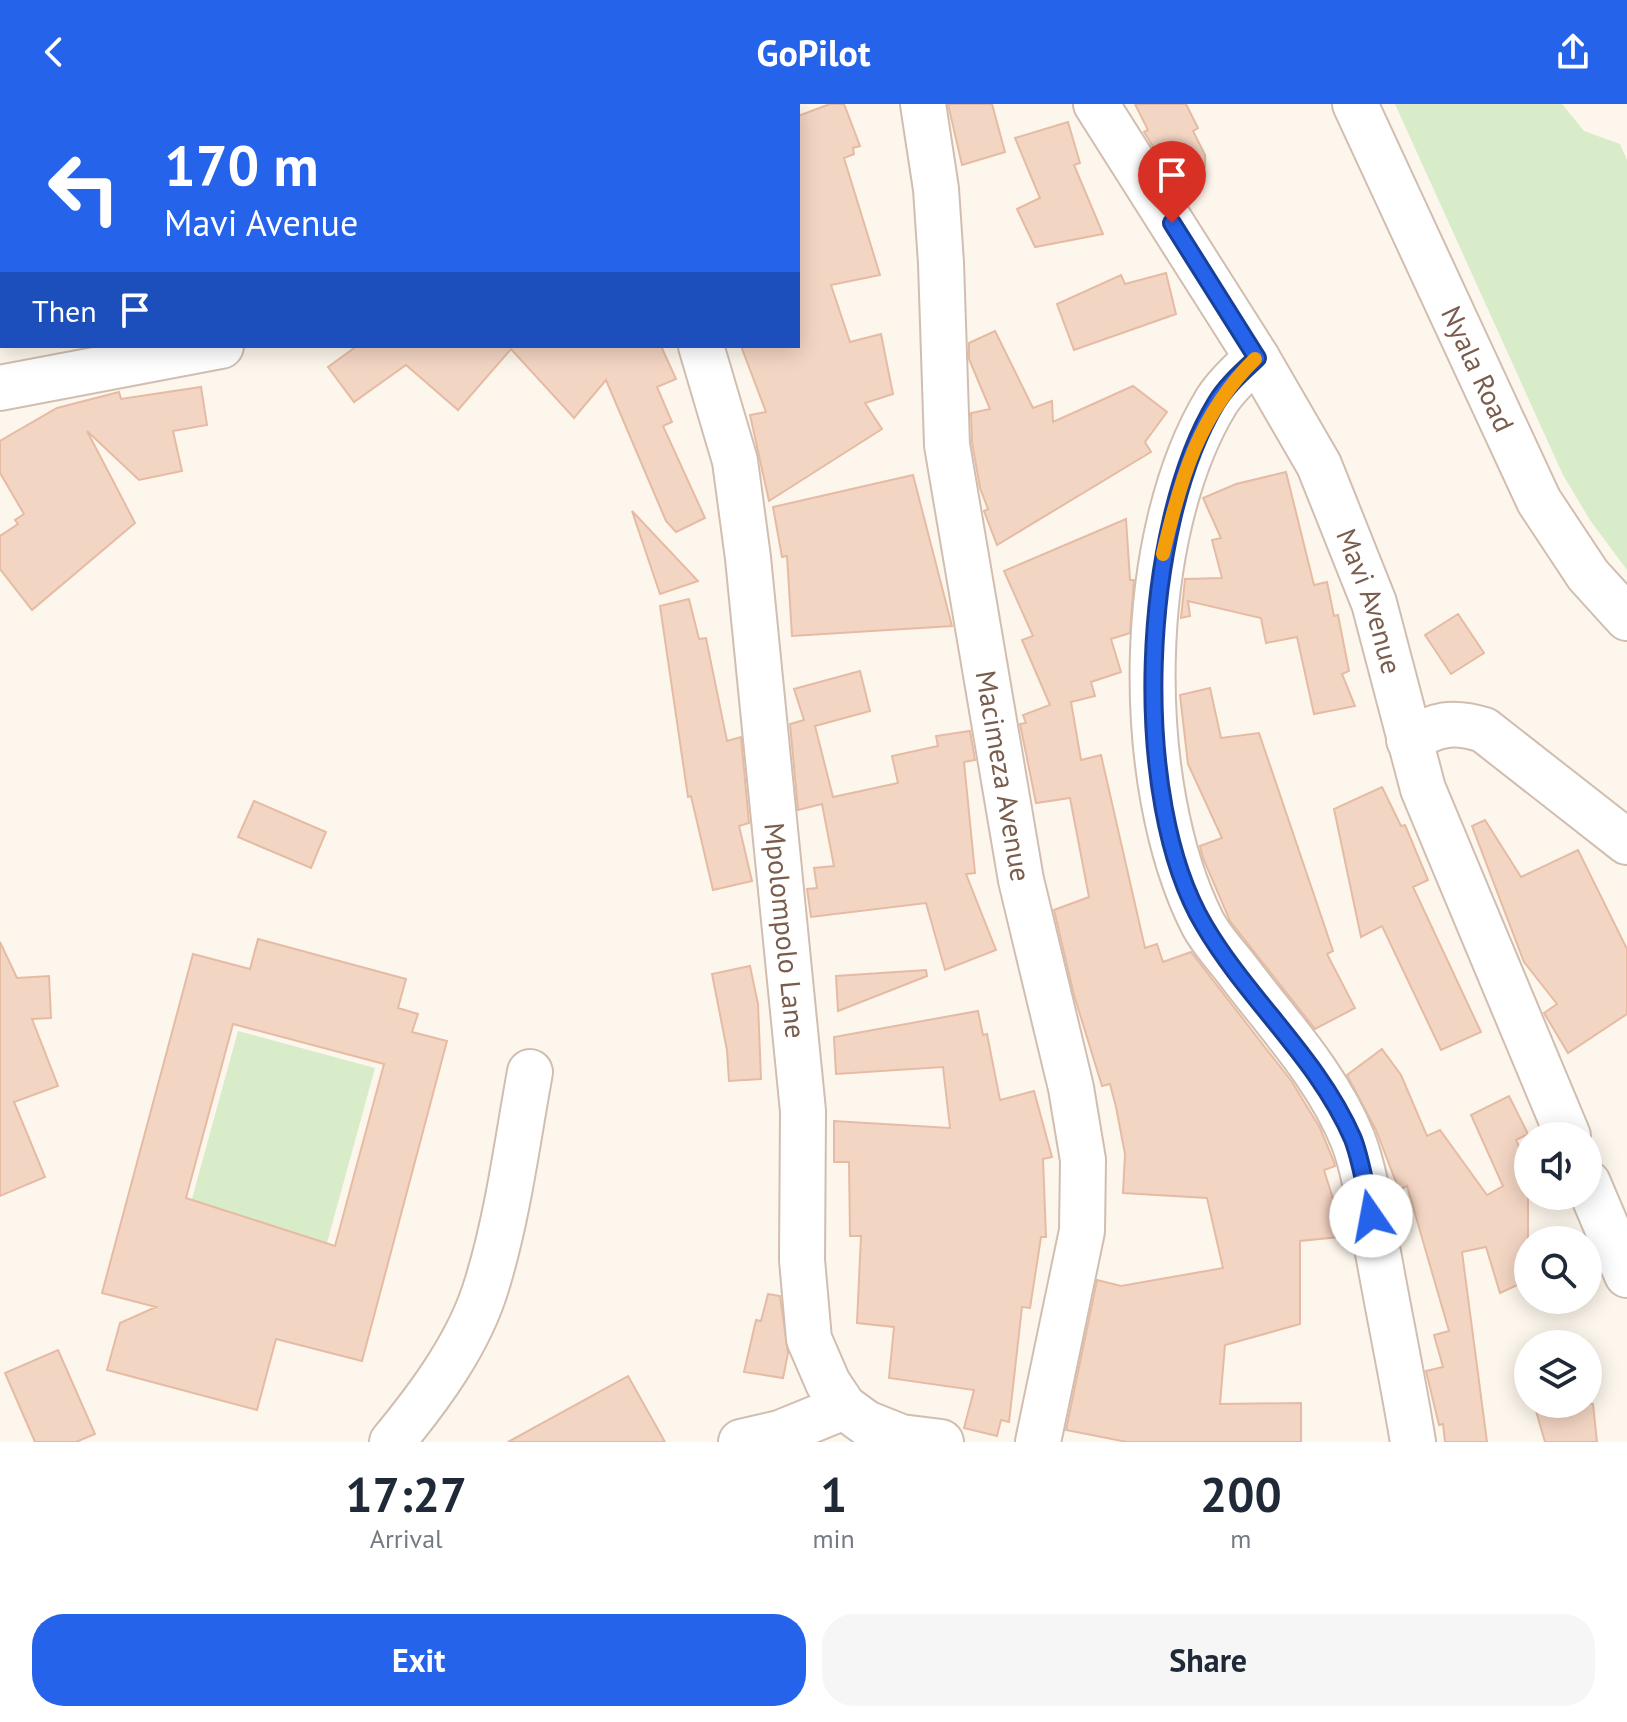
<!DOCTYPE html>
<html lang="en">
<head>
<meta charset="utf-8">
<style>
	:root { --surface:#fff; --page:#f6f6f7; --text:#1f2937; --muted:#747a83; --accent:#2563eb }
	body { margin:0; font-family:"PT Sans",sans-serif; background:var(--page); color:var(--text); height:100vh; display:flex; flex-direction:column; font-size:30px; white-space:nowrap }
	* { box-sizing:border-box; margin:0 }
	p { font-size:26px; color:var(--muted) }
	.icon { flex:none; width:44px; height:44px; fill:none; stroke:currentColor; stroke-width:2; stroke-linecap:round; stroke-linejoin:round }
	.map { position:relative; height:1338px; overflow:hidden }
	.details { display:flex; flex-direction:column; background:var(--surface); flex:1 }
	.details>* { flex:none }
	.hud { position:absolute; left:0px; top:0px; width:800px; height:244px; box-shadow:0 4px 20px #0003; background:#2563eb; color:#fff; overflow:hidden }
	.controls { position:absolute; left:1514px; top:1018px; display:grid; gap:16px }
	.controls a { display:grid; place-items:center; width:88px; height:88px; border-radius:50%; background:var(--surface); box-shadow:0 4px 20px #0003; font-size:40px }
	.pin { position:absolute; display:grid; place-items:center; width:68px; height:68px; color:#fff; margin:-82px -34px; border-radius:50% 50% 50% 0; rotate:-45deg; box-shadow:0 0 8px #0007 }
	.pin .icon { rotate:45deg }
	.me { position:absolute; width:88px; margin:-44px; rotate:348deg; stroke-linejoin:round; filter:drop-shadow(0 0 6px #0008) }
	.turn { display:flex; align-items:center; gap:28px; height:168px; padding:0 32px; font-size:36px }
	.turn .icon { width:104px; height:104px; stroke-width:2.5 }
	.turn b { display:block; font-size:56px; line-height:68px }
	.then { display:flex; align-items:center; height:76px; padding:0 32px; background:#0003; gap:16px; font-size:30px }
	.eta { display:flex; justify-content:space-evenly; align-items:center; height:136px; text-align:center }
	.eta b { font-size:48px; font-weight:700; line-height:56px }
	.button { display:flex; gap:16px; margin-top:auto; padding:16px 32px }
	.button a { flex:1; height:92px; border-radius:32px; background:var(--accent); color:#fff; font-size:32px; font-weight:700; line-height:92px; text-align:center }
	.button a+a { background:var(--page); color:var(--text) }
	header { display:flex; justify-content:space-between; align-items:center; height:104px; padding:0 32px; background:var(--accent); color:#fff; font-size:36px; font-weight:700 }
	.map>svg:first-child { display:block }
	.green { fill:#d8ecc9 }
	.building { fill:#f3d5c3; stroke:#e6bba3; stroke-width:2; fill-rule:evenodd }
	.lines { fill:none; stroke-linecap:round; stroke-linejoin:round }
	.minor-casing { stroke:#d1beb0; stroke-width:48 }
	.minor { stroke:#fff; stroke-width:44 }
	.route-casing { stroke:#184099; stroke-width:20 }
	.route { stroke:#2563eb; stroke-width:14 }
	.slow { stroke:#f59e0b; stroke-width:14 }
	.labels { text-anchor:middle; stroke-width:6; stroke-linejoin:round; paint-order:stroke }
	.street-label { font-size:28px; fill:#7a5c4d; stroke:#fffaf3 }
</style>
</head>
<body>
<header><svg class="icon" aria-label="back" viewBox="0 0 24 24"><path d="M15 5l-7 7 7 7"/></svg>GoPilot<svg class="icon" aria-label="share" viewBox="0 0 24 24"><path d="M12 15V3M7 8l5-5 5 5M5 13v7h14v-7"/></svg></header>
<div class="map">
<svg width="1627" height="1338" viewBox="0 0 1627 1338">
	<rect width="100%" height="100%" fill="#fdf6ec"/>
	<path class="green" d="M 1395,0 L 1562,0 L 1584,27 L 1620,40 L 1627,56 L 1627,466 L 1590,416 L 1563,371 Z
		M 238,927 L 375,964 L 316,1179 L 179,1142 Z"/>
	<path class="building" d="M 830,0 L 844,0 L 860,42 L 853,44 L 854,50 L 844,54 L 880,171 L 831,181 L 850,238 L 881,230 L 893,290 L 865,299 L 882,325 L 769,397 L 750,311 L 766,308 L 741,242 L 798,242 L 798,12 Z
		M 948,0 L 992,0 L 1005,48 L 962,61 Z
		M 1135,0 L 1186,0 L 1198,24 L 1193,27 L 1205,51 L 1205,63 L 1175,78 L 1144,28 L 1148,26 Z
		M 1068,18 L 1080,59 L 1074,61 L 1103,130 L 1035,143 L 1017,105 L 1040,94 L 1015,34 Z
		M 1166,169 L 1176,210 L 1074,246 L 1057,200 L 1121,171 L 1125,180 Z
		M 995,227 L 1033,304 L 1052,297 L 1053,318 L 1133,282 L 1167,308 L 1145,338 L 1151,348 L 997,441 L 984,407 L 988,405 L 980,384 L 972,338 L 971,309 L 990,305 L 969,255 L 969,239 Z
		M 357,242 L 661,242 L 676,275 L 657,283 L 672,318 L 663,322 L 705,414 L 676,428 L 666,417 L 606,276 L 574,314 L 511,245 L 458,306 L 406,261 L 354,298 L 328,263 Z
		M 201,283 L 207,321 L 173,327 L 182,367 L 139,376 L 87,327 L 135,419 L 32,506 L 0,465 L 0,432 L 18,420 L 15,416 L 24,410 L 0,369 L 0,337 L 57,304 L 119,288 L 121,295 Z
		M 1286,368 L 1314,481 L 1327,478 L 1334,512 L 1338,511 L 1349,567 L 1342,570 L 1355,602 L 1314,610 L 1297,533 L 1266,539 L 1261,514 L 1188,497 L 1190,512 L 1181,514 L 1185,475 L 1222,474 L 1212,436 L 1221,434 L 1203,394 L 1236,380 Z
		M 913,371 L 952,522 L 792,532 L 787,452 L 782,453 L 773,403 Z
		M 632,407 L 698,477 L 660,490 Z
		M 1126,415 L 1130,476 L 1134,476 L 1130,529 L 1111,535 L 1121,568 L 1091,578 L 1095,592 L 1071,598 L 1081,656 L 1101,651 L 1145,844 L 1157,840 L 1163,858 L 1191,848 L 1292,978 L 1320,1024 L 1334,1058 L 1335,1062 L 1324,1066 L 1335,1101 L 1332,1102 L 1339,1133 L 1300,1137 L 1300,1220 L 1225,1241 L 1220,1300 L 1301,1299 L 1301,1338 L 1127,1338 L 1066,1326 L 1097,1176 L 1121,1182 L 1223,1164 L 1207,1094 L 1123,1089 L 1125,1050 L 1116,1003 L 1110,980 L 1102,982 L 1074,891 L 1054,806 L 1089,793 L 1070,694 L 1036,699 L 1020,620 L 1026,619 L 1023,611 L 1050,601 L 1022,536 L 1033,532 L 1004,467 Z
		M 689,495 L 699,535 L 706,534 L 727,637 L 741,633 L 749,719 L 739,722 L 752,777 L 713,786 L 691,692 L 688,693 L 660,502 Z
		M 1458,510 L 1484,549 L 1451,570 L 1425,531 Z
		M 860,567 L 870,607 L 815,622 L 833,693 L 898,679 L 892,652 L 938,642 L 936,632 L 970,627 L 975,656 L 964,658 L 975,769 L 966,770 L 996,846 L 945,866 L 926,799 L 811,813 L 807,785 L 817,784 L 814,764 L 834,762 L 822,700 L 798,706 L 790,620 L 804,616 L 794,585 Z
		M 1210,584 L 1221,634 L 1259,629 L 1333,847 L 1327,850 L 1355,904 L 1315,925 L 1230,817 L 1203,754 L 1200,742 L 1222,734 L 1188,660 L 1180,591 Z
		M 1382,683 L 1401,722 L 1405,721 L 1428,776 L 1413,783 L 1481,928 L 1441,946 L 1382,822 L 1361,833 L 1334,705 Z
		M 254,697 L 326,728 L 311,764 L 238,733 Z
		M 1485,716 L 1521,773 L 1578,746 L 1627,845 L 1627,910 L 1568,949 L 1544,909 L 1557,900 L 1524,858 L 1472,722 Z
		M 258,835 L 406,875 L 398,904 L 418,910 L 412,928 L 447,937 L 362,1257 L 276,1235 L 257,1306 L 107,1266 L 120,1219 L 156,1203 L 102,1189 L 193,850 L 250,865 ZM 233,920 L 384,960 L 335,1142 L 186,1094 Z
		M 0,838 L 17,874 L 49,872 L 51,914 L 32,915 L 58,982 L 14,998 L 45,1073 L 0,1092 Z
		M 750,862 L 758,900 L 761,975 L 729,977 L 727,946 L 712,870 Z
		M 926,866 L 927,872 L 838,907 L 836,872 Z
		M 978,907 L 983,931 L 987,930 L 1000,996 L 1034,987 L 1052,1053 L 1043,1055 L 1046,1133 L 1041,1133 L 1030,1204 L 1022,1203 L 1009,1318 L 1001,1316 L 997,1332 L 964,1324 L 974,1286 L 889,1274 L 894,1223 L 857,1219 L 861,1132 L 850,1132 L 849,1058 L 834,1058 L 834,1017 L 950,1024 L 943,963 L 836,970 L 834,933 Z
		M 1382,945 L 1401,971 L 1427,1032 L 1440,1026 L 1487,1091 L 1503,1082 L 1471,1011 L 1509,992 L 1528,1030 L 1516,1036 L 1528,1062 L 1528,1176 L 1500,1189 L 1486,1143 L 1462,1148 L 1487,1338 L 1445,1338 L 1443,1320 L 1439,1321 L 1426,1267 L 1443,1263 L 1434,1231 L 1449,1227 L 1407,1082 L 1399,1086 L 1376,1026 L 1347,971 Z
		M 768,1190 L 780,1192 L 788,1249 L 783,1274 L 744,1268 L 756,1216 L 761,1217 Z
		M 58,1246 L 95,1330 L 76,1338 L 35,1338 L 5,1269 Z
		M 628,1272 L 665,1338 L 508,1338 Z
		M 1534,1300 L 1593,1300 L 1597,1338 L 1545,1338 Z"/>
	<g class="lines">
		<g class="minor-casing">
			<g id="minor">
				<path d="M 583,0 L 585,2"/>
				<path id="s1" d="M 923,0 L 936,85 L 941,159 L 947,341 L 1021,776 L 1071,984 L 1083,1056 L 1082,1127 L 1038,1338"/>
				<path id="s2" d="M 1096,0 L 1257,254 L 1319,361 L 1374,499 L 1423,685 L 1568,1032"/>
				<path id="s3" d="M 1355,0 L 1539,397 L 1588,471 L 1627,514"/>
				<path id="s4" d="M 701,242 L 735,357 L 748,454 L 803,1007 L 802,1156 L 809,1235 L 828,1279 L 844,1303 L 866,1319 L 901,1333 L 941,1338"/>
				<path d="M 1257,254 C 1242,267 1226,282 1216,298 C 1135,432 1133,680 1202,818 C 1211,836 1226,851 1238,867 C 1278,920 1328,973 1353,1036 C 1367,1073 1371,1116 1379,1154 C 1390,1215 1403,1277 1413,1338"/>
				<path d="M 0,284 L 221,242"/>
				<path d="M 1409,636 C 1437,620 1452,616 1484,626 L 1627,738"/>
				<path d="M 1588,1079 L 1627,1171"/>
				<path d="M 392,1338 C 430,1292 470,1238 487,1180 C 508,1112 517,1039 530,968"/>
				<path d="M 741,1338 L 780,1329 L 844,1303"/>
			</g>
		</g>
		<use href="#minor" class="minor"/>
	</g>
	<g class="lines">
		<g class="route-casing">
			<path id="route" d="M 1172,119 L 1257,254 C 1242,268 1226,282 1216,299 C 1141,423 1129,695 1204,821 C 1248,896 1318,954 1353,1035 C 1362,1059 1366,1087 1371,1112"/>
		</g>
		<use href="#route" class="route"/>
		<path class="slow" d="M 1163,450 C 1180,376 1199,310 1255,255"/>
	</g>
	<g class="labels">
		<g class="street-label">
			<text dy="10" stroke="none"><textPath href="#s3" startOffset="292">Nyala Road</textPath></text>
			<text dy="10" stroke="none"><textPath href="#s2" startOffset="570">Mavi Avenue</textPath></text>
			<text dy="10" stroke="none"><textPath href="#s1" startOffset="678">Macimeza Avenue</textPath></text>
			<text dy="10" stroke="none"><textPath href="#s4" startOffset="592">Mpolompolo Lane</textPath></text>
		</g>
	</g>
</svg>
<div class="controls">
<a><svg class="icon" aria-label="sound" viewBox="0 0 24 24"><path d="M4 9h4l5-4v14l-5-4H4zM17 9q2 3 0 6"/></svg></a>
<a><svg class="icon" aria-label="search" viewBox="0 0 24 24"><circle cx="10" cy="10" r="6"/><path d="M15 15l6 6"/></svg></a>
<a><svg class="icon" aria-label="layers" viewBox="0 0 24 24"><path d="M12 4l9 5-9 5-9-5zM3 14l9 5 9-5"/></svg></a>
</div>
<div class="pin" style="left:1172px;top:119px;background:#d93025"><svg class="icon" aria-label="arrive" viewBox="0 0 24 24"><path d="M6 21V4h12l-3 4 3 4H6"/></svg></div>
<svg class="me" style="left:1371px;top:1112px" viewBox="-20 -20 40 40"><circle r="19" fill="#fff"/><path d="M0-13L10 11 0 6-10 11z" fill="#2563eb"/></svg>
<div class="hud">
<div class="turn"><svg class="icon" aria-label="left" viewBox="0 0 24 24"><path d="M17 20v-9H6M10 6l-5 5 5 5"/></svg><div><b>170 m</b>Mavi Avenue</div></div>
<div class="then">Then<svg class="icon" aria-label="arrive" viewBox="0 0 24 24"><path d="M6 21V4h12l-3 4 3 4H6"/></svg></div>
</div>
</div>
<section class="details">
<div class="eta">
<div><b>17:27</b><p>Arrival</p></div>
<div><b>1</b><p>min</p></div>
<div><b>200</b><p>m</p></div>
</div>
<div class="button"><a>Exit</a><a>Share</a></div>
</section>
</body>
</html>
